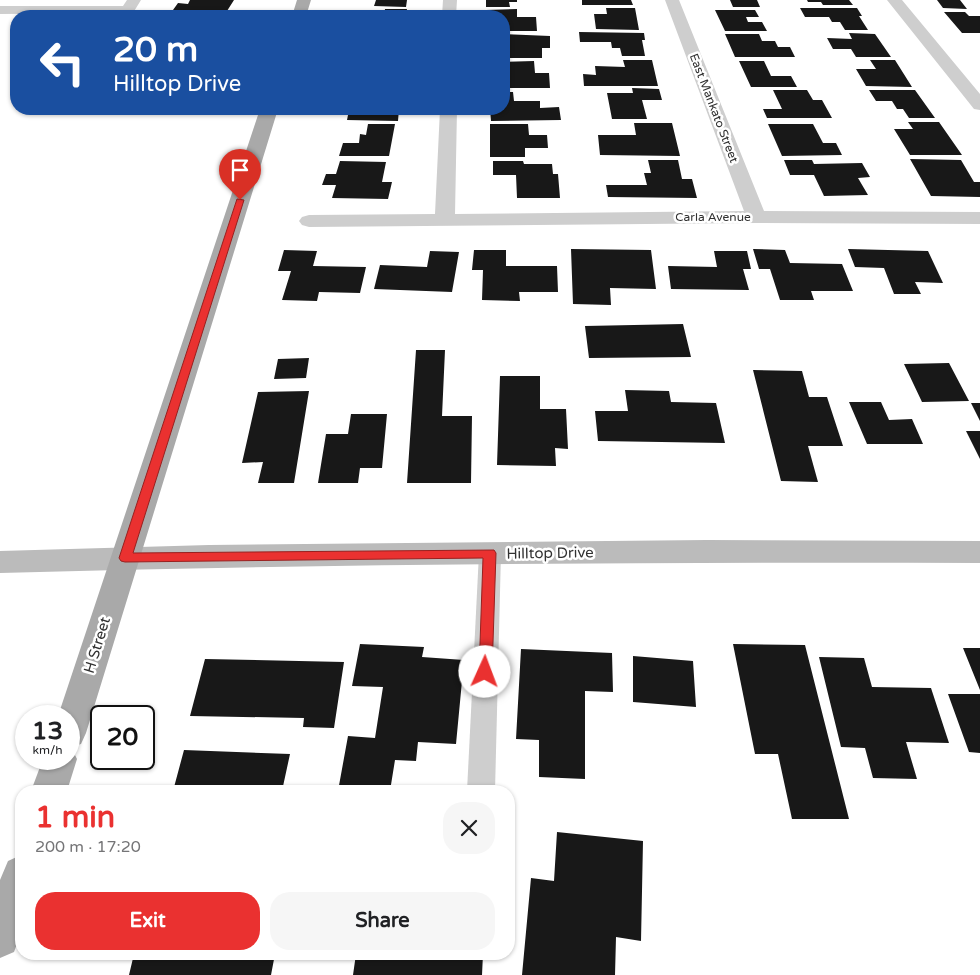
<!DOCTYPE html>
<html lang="en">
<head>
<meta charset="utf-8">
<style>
	:root { --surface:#fff; --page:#f6f6f6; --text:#202124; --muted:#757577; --accent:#ea3130 }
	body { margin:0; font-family:"Varela Round",sans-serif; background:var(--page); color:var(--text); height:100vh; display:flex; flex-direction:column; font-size:19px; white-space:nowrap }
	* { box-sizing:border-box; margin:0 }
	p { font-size:16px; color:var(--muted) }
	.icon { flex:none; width:28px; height:28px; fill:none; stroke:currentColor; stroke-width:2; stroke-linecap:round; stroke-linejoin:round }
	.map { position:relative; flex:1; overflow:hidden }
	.details { position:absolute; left:15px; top:785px; width:500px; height:175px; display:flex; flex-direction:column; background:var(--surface); border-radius:20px; box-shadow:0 1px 4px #0004 }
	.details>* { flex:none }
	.guide { position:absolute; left:10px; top:10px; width:500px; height:105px; border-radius:20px; box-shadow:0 1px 4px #0004; background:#1a4fa0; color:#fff; overflow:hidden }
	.speed { position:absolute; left:15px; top:705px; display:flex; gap:10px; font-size:25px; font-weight:700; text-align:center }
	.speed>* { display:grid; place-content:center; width:65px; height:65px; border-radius:50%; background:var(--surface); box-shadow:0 1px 4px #0004; line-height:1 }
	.speed small { font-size:12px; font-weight:400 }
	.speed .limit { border:2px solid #111; border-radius:8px; background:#fff; color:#111 }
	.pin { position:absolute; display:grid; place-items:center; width:42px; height:42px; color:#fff; margin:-51px -21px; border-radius:50% 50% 50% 0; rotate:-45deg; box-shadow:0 0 5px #0007 }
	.pin .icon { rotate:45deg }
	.me { position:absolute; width:55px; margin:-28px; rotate:2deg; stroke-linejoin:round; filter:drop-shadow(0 0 4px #0008) }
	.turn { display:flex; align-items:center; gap:18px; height:105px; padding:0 20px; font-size:22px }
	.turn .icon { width:65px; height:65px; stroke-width:2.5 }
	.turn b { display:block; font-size:35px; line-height:42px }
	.round { display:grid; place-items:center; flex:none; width:52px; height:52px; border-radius:20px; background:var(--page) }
	.head { display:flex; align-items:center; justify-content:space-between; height:85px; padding:0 20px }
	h1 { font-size:30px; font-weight:700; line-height:38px; color:var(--accent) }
	.button { display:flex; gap:10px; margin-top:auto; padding:10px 20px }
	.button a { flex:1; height:58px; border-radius:20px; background:var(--accent); color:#fff; font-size:20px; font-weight:700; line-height:58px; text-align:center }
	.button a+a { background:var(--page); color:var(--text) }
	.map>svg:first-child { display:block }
	.building { fill:#181818 }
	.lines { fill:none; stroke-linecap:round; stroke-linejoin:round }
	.lane { fill:#cecece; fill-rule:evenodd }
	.street { fill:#cecece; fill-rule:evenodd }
	.secondary { fill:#bbb; fill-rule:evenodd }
	.primary { fill:#a9a9a9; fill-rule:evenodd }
	.route { fill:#ea3130; stroke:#98201f }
	.labels { text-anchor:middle; stroke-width:5; stroke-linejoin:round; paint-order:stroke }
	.far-street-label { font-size:12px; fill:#313131; stroke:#fff }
	.street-label { font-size:15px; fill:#313131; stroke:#fff }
</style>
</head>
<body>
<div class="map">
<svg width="980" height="975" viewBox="0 0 980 975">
	<rect width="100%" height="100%" fill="#fff"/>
	<path class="building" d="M 190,0 L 234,0 L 227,11 L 173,10 L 178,3 L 188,4 Z
		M 376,0 L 407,0 L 406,7 L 374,6 Z
		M 486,0 L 517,0 L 517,2 L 509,2 L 510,7 L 486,7 Z
		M 582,0 L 631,0 L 633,5 L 582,5 Z
		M 730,0 L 757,0 L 760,7 L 733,7 Z
		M 807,0 L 849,0 L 853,5 L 823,5 L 821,2 L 808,2 Z
		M 937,0 L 960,0 L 967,9 L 943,8 Z
		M 606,8 L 635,8 L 639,30 L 596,29 L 594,14 L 607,14 Z
		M 800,8 L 857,8 L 862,16 L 859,16 L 868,30 L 845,30 L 840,22 L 832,22 L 829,17 L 805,17 Z
		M 385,9 L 407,9 L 406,16 L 384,16 Z
		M 517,9 L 517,17 L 536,17 L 537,31 L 504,31 L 504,16 L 486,16 L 486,10 Z
		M 715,10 L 755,10 L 759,17 L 746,17 L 748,22 L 762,22 L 767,31 L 725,31 Z
		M 944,12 L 965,12 L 969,16 L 980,16 L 980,33 L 962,33 Z
		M 579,32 L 644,33 L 645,40 L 642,40 L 645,56 L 622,56 L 620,48 L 612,48 L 611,42 L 580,42 Z
		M 849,33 L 875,34 L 891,57 L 856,57 L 851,49 L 833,49 L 827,38 L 852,39 Z
		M 504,34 L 550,36 L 550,48 L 542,48 L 542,58 L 508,58 L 509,43 L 504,43 Z
		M 725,34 L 759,34 L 762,41 L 775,41 L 778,47 L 790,47 L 795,57 L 735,57 Z
		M 623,60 L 652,60 L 658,86 L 584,86 L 583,74 L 596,75 L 595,66 L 625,67 Z
		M 870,60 L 895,60 L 912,87 L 866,86 L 856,69 L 876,69 Z
		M 534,61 L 535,73 L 549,73 L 550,88 L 504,88 L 504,62 Z
		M 739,61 L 764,61 L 771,76 L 791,76 L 797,87 L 751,87 Z
		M 632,88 L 659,89 L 662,100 L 642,100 L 647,119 L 612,119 L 607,93 L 633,93 Z
		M 773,90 L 807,90 L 813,100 L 822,100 L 832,118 L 767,118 L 763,109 L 782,109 Z
		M 869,90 L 915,90 L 935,118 L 909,118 L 903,109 L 897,109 L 892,101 L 876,101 Z
		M 504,92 L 513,92 L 514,101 L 540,101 L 540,108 L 559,107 L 561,120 L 491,121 L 490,109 L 504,109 Z
		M 359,109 L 399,109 L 398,121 L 347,120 L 349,110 Z
		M 908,122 L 939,122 L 962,155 L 910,155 L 894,129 L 913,129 Z
		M 634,123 L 672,123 L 680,156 L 600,155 L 598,135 L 636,135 Z
		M 368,124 L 395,124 L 389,156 L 339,156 L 343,143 L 359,143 L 360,134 L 366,135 Z
		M 490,124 L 528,124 L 529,135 L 547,135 L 548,148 L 525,148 L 525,157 L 490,157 Z
		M 768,124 L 813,124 L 823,143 L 836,143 L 842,155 L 782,156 Z
		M 910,159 L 961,160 L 974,182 L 980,182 L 980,197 L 931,196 Z
		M 648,160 L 678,160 L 682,179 L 692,179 L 697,198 L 608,197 L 606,185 L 647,185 L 644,173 L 651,173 Z
		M 784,160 L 812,160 L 814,164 L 862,163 L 870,177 L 858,178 L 868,195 L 824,196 L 814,175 L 790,175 Z
		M 340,161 L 386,162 L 382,182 L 392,182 L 388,199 L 332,198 L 336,185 L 322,185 L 326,174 L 336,174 Z
		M 493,161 L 523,161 L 524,164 L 552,164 L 553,174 L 558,174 L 560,198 L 517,198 L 516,175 L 493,175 Z
		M 571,249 L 651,250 L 656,289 L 610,288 L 611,305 L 573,304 Z
		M 753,249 L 785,250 L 790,263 L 842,264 L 853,291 L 811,291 L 814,300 L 780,300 L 770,269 L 759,269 Z
		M 848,249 L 928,251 L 943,283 L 915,282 L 921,294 L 894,294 L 884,268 L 855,267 Z
		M 284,250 L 317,251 L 313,266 L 366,267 L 360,293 L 319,292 L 317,301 L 282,300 L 291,271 L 278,271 Z
		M 474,250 L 506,250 L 506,266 L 557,266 L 558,292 L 519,292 L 520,301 L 482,300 L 483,270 L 472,270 Z
		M 430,251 L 459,252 L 452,292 L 374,289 L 380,265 L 427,267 Z
		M 714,251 L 747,251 L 751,269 L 743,269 L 749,290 L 671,289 L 668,266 L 717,267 Z
		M 683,324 L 691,357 L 589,358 L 585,326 Z
		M 416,350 L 445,350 L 442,416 L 472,416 L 471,483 L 407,483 Z
		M 309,358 L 306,378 L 274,379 L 278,359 Z
		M 949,363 L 969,401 L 922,402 L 904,364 Z
		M 753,370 L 802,371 L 809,397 L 827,397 L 843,446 L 808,446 L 818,482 L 781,481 Z
		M 500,376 L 540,376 L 540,409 L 566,409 L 568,449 L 555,448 L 556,466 L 497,465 Z
		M 625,390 L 669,391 L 671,402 L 716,403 L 725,443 L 598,441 L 595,411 L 628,411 Z
		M 309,391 L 294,483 L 258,483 L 263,462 L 242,463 L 258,392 Z
		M 849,402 L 881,402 L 889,420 L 912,419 L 923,444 L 867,444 Z
		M 971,403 L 980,403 L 980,421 Z
		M 351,414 L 387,414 L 382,468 L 360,468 L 358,483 L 318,483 L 326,434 L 348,434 Z
		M 966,431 L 980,431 L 980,459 Z
		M 360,644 L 424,647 L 422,657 L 464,660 L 456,744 L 418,742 L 416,761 L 395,760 L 390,791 L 338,791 L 348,736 L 375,738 L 383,687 L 352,686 Z
		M 733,644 L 805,645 L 849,819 L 792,819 L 778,754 L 755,754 Z
		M 963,648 L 980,648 L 980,690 Z
		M 521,649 L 612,653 L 613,692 L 585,691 L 585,779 L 539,777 L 539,740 L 516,739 Z
		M 633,656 L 693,661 L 696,707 L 633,702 Z
		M 819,657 L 864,658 L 872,687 L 931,688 L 949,743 L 906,742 L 917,779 L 873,778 L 865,748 L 841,747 Z
		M 205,659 L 344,662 L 334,728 L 303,727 L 304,718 L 190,716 Z
		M 948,694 L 980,694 L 980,753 L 969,752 Z
		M 184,750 L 290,754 L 282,791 L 173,791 Z
		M 557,832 L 643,841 L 641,941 L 616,937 L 615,975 L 522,975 L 531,878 L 554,881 Z
		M 134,954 L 275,954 L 271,975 L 129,975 Z
		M 356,954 L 483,954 L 482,975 L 353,975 Z"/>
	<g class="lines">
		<path class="lane" d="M 490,544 L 498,547 L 501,553 L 495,791 L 467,791 L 479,553 L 482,547 Z"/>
		<path class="street" d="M 127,0 L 141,0 L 133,13 L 0,14 L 0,6 L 123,6 Z
			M 443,0 L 457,0 L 456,16 L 442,16 Z
			M 665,0 L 679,0 L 764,211 L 980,212 L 980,224 L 756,223 L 309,227 L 302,225 L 299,221 L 302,217 L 309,215 L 435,214 L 440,109 L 457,109 L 455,214 L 744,211 Z
			M 887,0 L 902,0 L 980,94 L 980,110 L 974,109 Z"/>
		<path class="secondary" d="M 707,540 L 980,541 L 980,563 C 653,562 327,564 0,573 L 0,551 L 209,545 Z"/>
		<path class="primary" d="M 297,0 L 311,0 L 306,16 L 292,16 Z
			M 260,109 L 278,109 L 86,733 L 81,744 L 71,747 L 77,759 L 67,791 L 31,791 L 43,759 L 69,759 L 69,716 L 58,716 Z
			M 21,855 L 21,933 L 14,952 L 0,958 L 0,880 L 8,861 Z"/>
	</g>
	<path class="route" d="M 237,199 L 244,200 L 133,553 L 494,550 L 496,553 L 492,672 L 490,676 L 485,677 L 481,676 L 479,672 L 483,558 L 125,562 L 121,561 L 119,558 Z"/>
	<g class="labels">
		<g class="far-street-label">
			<text transform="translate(714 108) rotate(69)" y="4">East Mankato Street</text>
			<text x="713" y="221">Carla Avenue</text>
		</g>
		<g class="street-label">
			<text transform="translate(550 553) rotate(-1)" y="5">Hilltop Drive</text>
			<text transform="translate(97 645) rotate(-73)" y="5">H Street</text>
		</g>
	</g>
</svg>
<div class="speed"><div>13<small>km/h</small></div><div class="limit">20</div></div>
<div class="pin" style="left:240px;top:200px;background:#d93025"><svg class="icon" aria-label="arrive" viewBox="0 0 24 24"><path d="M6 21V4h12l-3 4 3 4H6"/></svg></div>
<svg class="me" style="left:485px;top:672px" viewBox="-20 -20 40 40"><circle r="19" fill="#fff"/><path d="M0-13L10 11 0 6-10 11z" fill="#ea3130"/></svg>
<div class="guide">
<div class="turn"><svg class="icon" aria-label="left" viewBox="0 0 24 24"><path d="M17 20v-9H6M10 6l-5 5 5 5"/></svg><div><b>20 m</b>Hilltop Drive</div></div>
</div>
<section class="details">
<div class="head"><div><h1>1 min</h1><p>200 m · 17:20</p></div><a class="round"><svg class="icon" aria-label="close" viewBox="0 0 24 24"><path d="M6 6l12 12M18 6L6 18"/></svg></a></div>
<div class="button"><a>Exit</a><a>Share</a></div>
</section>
</div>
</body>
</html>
